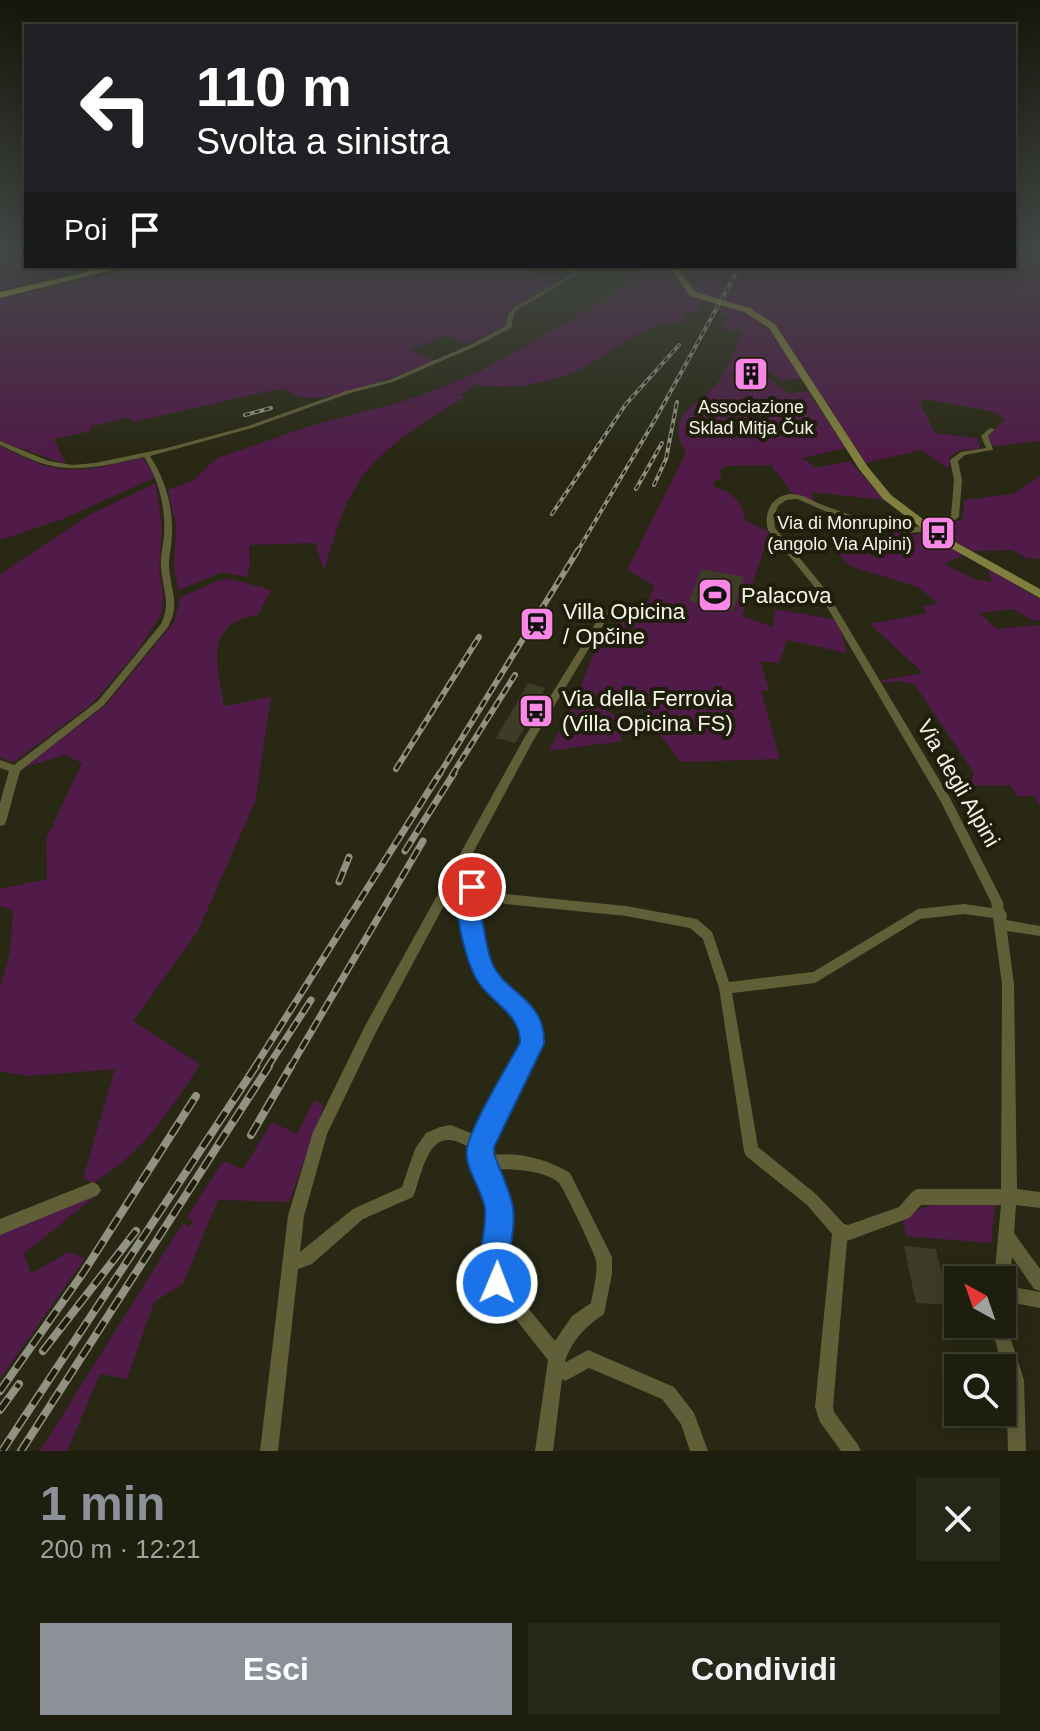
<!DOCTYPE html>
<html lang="it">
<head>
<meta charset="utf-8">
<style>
	:root { --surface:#1e1e0f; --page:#262718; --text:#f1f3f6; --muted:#a1a29e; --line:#3c3c2f; --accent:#8c9099 }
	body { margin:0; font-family:Arial,sans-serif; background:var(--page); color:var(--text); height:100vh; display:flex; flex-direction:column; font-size:30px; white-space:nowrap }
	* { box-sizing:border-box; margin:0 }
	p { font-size:26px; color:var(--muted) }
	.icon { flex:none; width:44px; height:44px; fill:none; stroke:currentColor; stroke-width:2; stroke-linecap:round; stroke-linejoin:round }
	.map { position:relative; height:1451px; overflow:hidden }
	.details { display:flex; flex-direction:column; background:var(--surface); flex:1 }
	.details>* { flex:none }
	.top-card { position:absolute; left:24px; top:24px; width:992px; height:244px; border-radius:0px; box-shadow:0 4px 20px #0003,0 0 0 2px var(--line); background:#202124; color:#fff; overflow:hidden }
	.needle { width:52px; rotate:320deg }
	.tools { position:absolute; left:944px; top:1266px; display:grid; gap:16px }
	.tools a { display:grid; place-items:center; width:72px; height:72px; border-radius:0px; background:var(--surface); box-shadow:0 4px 20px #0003,0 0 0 2px var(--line); font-size:40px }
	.pin { position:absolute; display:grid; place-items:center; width:68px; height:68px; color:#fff; margin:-34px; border:4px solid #fff; border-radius:50%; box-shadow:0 2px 8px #0007 }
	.me { position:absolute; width:88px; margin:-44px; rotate:1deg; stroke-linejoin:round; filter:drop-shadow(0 0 6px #0008) }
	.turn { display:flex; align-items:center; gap:28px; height:168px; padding:0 40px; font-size:36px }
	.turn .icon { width:104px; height:104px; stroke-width:2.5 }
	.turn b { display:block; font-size:56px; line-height:68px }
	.then { display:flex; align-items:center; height:76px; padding:0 40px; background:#0003; gap:16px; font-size:30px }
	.round { display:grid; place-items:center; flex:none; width:84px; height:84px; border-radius:0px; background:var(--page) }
	.headline { display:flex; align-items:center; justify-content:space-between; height:136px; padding:0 40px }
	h1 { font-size:48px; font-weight:700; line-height:60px; color:var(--accent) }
	.button { display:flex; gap:16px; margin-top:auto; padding:16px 40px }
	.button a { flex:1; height:92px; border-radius:0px; background:var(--accent); color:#fff; font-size:32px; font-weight:700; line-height:92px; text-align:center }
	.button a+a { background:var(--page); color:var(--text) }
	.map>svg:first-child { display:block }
	.green { fill:#501b48 }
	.building { fill:#3c3c27 }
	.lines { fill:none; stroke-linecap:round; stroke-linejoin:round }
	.street { fill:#605f38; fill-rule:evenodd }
	.secondary { fill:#807f3d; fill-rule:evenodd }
	.highway { fill:#afac40; fill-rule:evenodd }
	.rail-far3-casing { stroke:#929282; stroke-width:4 }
	.rail-far2-casing { stroke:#929282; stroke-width:6 }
	.rail-far1-casing { stroke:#929282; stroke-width:7 }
	.rail-casing { stroke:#929282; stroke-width:8 }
	.rail-far3 { stroke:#1f1e0b; stroke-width:2; stroke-dasharray:5; stroke-linecap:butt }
	.rail-far2 { stroke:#1f1e0b; stroke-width:3; stroke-dasharray:8; stroke-linecap:butt }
	.rail-far1 { stroke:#1f1e0b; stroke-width:4; stroke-dasharray:11; stroke-linecap:butt }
	.rail { stroke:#1f1e0b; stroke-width:5; stroke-dasharray:14; stroke-linecap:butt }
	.route { fill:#1a73e8; stroke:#114b97; stroke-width:2 }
	.labels { text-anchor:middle; stroke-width:8; stroke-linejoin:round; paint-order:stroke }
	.far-poi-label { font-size:18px; fill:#f5f5e8; stroke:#1f1e0b }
	.poi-label { font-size:22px; fill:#f5f5e8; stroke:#1f1e0b; text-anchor:start }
	.street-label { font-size:22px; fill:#f5f5e8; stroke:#1f1e0b }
</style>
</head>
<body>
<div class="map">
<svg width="1040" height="1451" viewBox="0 0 1040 1451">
	<rect width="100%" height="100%" fill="#282814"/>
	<path class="green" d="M 0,251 L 26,251 L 26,266 L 99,266 L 0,289 Z
		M 1014,251 L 1040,251 L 1040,441 L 993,446 L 988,437 L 1005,419 L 992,411 L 923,399 L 920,403 L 935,433 L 977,438 L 980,449 L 960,450 L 950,456 L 949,469 L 921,450 L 866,463 L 772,321 L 743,307 L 699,294 L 676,266 L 1014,266 Z
		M 146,266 L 510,266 L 549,277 L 573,273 L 512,308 L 506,314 L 506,326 L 470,344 L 443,336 L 410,350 L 435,361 C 403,374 334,403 300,397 C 294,396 288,391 283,388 L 133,422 L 130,417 L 90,427 L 91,431 L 54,439 L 66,464 L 0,441 L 0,298 Z
		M 643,266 L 668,266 C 673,282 688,293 704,299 L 698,311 L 683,314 L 684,322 C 651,318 613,351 585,367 C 556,382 507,392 476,384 L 460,395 L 466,397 C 433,415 378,450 358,483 C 341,510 333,540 324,571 L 315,543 L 249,545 L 250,566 L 247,577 L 223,572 L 179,590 L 174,568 L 176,525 L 168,490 L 192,481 L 217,458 L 313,425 L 415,398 L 481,371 L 616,294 Z
		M 724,306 C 772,320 776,339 802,378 L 782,381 L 760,366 L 730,375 L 742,382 L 770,378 L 789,394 L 807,391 L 846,448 L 803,458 L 816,468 L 850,461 L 884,500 L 811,492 L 815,501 L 792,493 L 771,465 L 725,466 L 719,471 L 722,478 L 715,480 L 712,486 C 731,492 742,500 745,520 L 767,531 L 784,548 L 764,549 L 742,616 L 773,627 L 775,609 L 838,620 L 847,653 L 787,640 L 779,663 L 760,661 L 769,690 L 761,691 L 780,759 L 681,762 L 652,725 L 636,693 L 609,698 L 606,710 L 614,715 L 622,741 L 549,751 L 574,702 L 596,648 L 606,648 L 625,616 L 641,616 L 655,586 L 627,570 L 639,547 L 642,547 L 640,544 L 686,453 C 661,410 703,406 721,378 C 730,364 735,347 742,332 L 720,328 L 728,315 L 720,314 Z
		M 0,446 C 15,453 31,462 47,466 C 77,475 111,465 141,458 L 151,467 L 154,478 L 65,518 L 0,540 Z
		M 1040,476 L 1040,559 L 1026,558 L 1012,550 L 971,551 L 937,530 L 963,518 L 964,500 L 1013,494 Z
		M 156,483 L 162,529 L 159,569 L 163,593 L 162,613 L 139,649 L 93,703 L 14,762 L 0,758 L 0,574 L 91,514 Z
		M 894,530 L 914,535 L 927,533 L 964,555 L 944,564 L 975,579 L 992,582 L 988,569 L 1040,599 L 1040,620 L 1034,621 L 1013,609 L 979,613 L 997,629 L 1040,625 L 1040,806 L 1034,796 L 1017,796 L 1010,785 L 961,786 L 972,779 L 974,773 L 915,685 L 900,681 L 882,683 L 882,680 L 923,673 L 870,624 L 927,613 L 923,607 L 938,603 L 918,587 L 850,566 L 832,547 L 836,542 L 881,559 L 891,545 L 882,542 Z
		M 231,579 L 271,590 L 258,615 C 203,622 217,667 224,706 L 271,697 L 255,802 L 198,931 L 133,1021 L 200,1064 C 170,1111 142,1154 93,1183 L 83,1178 L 115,1069 L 29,1076 L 0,1071 L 0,987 L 10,953 L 13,910 L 0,906 L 0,889 L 47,879 L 46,839 L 82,763 L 64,755 L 23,768 L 106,705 L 174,622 L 181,597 L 220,580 Z
		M 314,1100 L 324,1106 L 289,1202 L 218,1200 L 183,1284 L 154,1302 L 127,1379 L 100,1374 L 67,1451 L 40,1451 L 183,1223 L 188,1227 L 193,1221 L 187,1217 L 223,1161 L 243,1169 L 272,1122 L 297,1134 Z
		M 100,1192 L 24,1254 L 31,1274 L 68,1252 L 85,1258 L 0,1379 L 0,1235 Z
		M 933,1205 L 995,1205 L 991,1243 L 906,1236 L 903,1220 L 913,1211 Z"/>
	<path class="building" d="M 702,569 L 744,577 L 733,611 L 689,601 Z
		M 528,683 L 545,688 L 525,727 L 515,743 L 496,738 Z
		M 904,1246 L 936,1249 L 949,1305 L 916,1303 Z"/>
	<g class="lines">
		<path class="street" d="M 566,266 L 571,266 L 579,273 L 517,310 L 514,314 L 511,328 L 476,346 L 393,382 L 350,393 L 252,428 L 150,456 C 165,479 173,506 172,534 C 172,544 169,555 169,565 C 170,590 181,603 168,627 L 104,705 L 20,771 L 6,822 L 4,825 L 0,826 L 0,803 L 9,771 L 0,768 L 0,760 L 14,765 L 98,701 L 161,624 C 171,603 163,590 161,568 C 160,557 163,547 164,536 C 166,508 159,480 144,457 C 112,464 80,473 48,465 C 32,461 15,452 0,445 L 0,441 L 49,461 L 72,465 L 95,463 L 167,448 L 248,426 L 346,391 L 389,380 L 472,344 L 506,326 L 508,314 L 513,308 L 574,273 Z
			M 990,428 L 995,429 L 988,436 L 993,449 L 992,450 L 965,455 L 958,461 L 962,480 L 959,517 C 912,553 844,519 797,499 L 786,500 L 778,506 L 774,516 L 775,528 L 825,589 L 950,798 L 1003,902 L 1004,910 L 1007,914 L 1006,920 L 1040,926 L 1040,936 L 1007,931 L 1014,984 L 1017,1189 L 1040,1192 L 1040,1208 L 1016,1205 L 1014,1233 L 1040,1269 L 1040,1291 L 1034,1289 L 1012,1257 L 1010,1281 L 1008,1286 L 1040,1292 L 1040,1308 L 1002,1301 L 1002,1280 L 994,1280 L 1001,1205 L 921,1205 L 909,1218 L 847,1241 L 833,1407 L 834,1412 L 858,1445 L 861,1451 L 841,1451 L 820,1422 L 815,1407 L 832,1234 L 807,1205 L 746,1156 L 744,1151 L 719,988 L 703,939 L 690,928 L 626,916 L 505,904 L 475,893 L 474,896 C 479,918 478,944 488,965 C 505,1000 535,995 539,1044 L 488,1146 L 489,1155 C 518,1152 545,1158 570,1173 L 612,1257 L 612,1274 L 604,1314 C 585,1327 573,1339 565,1361 L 566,1362 L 588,1350 L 674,1387 L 694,1413 L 708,1451 L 690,1451 L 681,1424 L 662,1399 L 589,1368 L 565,1381 L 562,1379 L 553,1451 L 535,1451 L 548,1360 L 487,1283 L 485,1277 C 489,1254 496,1229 491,1205 C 487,1186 475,1169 474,1149 C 466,1146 457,1140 449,1140 C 426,1138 420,1181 413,1197 L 363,1219 L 312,1264 L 298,1269 L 278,1451 L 260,1451 L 288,1216 L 313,1132 L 365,1026 L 523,740 L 604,610 L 607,609 L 611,612 L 533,741 L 460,877 L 506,894 L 626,906 L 697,919 L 712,932 L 729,982 L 813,972 L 918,909 L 964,904 L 992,908 L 991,902 L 941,802 L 817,590 L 768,530 C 763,513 772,495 791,494 C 802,494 811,500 820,504 C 864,520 907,540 951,516 L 954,480 L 950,460 L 961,452 L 986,448 L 981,436 ZM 455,885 L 465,889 L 462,896 C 468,921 466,948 478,971 C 494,1003 522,1003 525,1043 L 478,1136 L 451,1125 L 440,1127 L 426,1133 L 415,1149 L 402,1187 L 353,1209 L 300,1252 L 304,1216 L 327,1134 L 375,1034 ZM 964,914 L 993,918 L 1002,984 L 1001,1189 L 917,1189 L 912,1192 L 899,1207 L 848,1225 L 844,1224 L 817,1195 L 758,1147 L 732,993 L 815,983 L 920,919 ZM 493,1169 C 510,1169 545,1170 559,1183 C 563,1187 595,1254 596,1260 C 598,1274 593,1290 591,1303 L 572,1316 L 555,1341 L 501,1275 C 505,1252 511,1228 506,1205 C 504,1193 497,1181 493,1169 Z
			M 93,1182 L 98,1185 L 101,1190 L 98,1195 L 0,1235 L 0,1219 Z
			M 1002,1309 L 1008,1311 L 1010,1317 L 1011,1340 L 1024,1380 L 1026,1451 L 1008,1451 L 1006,1380 L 995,1340 L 994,1324 L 1002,1324 Z"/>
		<path class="secondary" d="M 669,266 L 675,266 L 696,292 L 750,308 L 775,324 L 868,467 L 891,495 L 948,538 L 1040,589 L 1040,598 L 940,542 L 883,499 L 859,469 L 769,328 L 744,312 L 690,296 Z"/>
		<path class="highway" d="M 112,266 L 127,266 L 0,298 L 0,292 Z"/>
		<g class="rail-far3-casing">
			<path id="rail-far3" d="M 245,415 L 271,408
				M 654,485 L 666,459 L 677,402
				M 636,489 L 662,443
				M 552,514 L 626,404 L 679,345
				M 577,552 L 656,418 L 740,266"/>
		</g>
		<g class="rail-far2-casing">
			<path id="rail-far2" d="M 396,769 L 479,637
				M 439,775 L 578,550
				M 452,775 L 515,675"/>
		</g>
		<g class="rail-far1-casing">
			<path id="rail-far1" d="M 405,851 L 454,773
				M 339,882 L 349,857
				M 254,1068 L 440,773
				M 267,1068 L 311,1000
				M 290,1068 L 423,841"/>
		</g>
		<g class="rail-casing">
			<path id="rail" d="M 251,1135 L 291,1066
				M 43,1351 L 136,1231
				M 0,1391 L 83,1273 L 196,1096
				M 0,1410 L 19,1384
				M 2,1451 L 256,1066
				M 21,1451 L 269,1066"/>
		</g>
		<use href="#rail-far3" class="rail-far3"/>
		<use href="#rail-far2" class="rail-far2"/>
		<use href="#rail-far1" class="rail-far1"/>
		<use href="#rail" class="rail"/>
	</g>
	<linearGradient id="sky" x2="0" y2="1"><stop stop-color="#16160b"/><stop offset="0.55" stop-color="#424845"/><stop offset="1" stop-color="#424845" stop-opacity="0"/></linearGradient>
	<rect width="1040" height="454" fill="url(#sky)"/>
	<path class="route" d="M 472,878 L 479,881 L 482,887 L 478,896 C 483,917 484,943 492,963 C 505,994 546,999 544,1044 L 494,1147 L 494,1154 C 500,1171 510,1190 513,1208 C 517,1232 503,1261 512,1283 L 507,1293 L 497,1297 L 487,1293 C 470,1269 488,1236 485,1208 C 482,1189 464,1168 467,1149 C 471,1125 507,1067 520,1043 C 521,1014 493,1004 479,983 C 467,966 456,919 457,898 C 457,892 461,886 464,881 Z"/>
	<defs>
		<g id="building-square" transform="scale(1.8)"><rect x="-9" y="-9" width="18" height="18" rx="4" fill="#fa87e6" stroke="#1f1e0b"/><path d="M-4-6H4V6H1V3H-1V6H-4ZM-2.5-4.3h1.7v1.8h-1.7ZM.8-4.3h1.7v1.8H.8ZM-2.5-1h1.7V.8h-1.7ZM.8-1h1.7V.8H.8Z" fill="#111"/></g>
		<g id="bus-square" transform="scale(1.8)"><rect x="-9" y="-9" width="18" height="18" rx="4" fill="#fa87e6" stroke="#1f1e0b"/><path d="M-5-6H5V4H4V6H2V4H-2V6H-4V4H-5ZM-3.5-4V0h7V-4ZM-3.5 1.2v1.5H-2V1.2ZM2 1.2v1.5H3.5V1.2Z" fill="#111"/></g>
		<g id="stadium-square" transform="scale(1.8)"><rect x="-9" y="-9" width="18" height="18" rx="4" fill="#fa87e6" stroke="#1f1e0b"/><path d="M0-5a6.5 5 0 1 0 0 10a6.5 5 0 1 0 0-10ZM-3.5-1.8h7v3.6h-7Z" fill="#111"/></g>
		<g id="station-square" transform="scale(1.8)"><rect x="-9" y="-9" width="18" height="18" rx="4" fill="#fa87e6" stroke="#1f1e0b"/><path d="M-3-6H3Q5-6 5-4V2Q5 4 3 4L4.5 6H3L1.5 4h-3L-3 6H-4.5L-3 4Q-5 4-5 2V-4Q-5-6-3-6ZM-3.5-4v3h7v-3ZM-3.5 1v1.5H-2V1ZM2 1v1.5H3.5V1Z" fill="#111"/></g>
	</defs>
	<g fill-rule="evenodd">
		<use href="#building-square" x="751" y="374"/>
		<use href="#bus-square" x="938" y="533"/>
		<use href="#stadium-square" x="715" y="595"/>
		<use href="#station-square" x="537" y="624"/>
		<use href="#bus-square" x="536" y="711"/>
	</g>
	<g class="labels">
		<g class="far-poi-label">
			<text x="751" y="413">Associazione<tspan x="751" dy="21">Sklad Mitja Čuk</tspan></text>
			<text x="912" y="529" text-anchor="end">Via di Monrupino<tspan x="912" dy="21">(angolo Via Alpini)</tspan></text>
		</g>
		<g class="poi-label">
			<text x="741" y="603">Palacova</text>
			<text x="563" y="619">Villa Opicina<tspan x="563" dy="25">/ Opčine</tspan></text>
			<text x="562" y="706">Via della Ferrovia<tspan x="562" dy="25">(Villa Opicina FS)</tspan></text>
		</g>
		<g class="street-label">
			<text transform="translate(959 783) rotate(60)" y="8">Via degli Alpini</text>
		</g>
	</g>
</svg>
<div class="tools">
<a><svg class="needle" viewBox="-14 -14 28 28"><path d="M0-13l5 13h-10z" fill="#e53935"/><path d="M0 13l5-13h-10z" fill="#a1a29e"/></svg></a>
<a><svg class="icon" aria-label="search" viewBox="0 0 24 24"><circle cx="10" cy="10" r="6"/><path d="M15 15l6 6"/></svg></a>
</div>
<div class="pin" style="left:472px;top:887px;background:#d93025"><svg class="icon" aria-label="arrive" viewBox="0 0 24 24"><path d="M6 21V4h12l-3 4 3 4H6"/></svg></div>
<svg class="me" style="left:497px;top:1283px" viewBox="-20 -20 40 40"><circle r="17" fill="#1a73e8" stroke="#fff" stroke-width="3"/><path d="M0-11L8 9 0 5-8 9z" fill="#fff"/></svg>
<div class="top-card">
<div class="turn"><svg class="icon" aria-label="left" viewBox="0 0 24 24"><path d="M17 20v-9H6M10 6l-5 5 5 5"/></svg><div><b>110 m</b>Svolta a sinistra</div></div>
<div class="then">Poi<svg class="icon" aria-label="arrive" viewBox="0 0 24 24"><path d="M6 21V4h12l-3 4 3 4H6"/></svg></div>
</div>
</div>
<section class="details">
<div class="headline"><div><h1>1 min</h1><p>200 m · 12:21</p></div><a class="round"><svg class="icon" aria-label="close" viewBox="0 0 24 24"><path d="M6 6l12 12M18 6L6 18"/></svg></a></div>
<div class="button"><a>Esci</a><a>Condividi</a></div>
</section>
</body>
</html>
